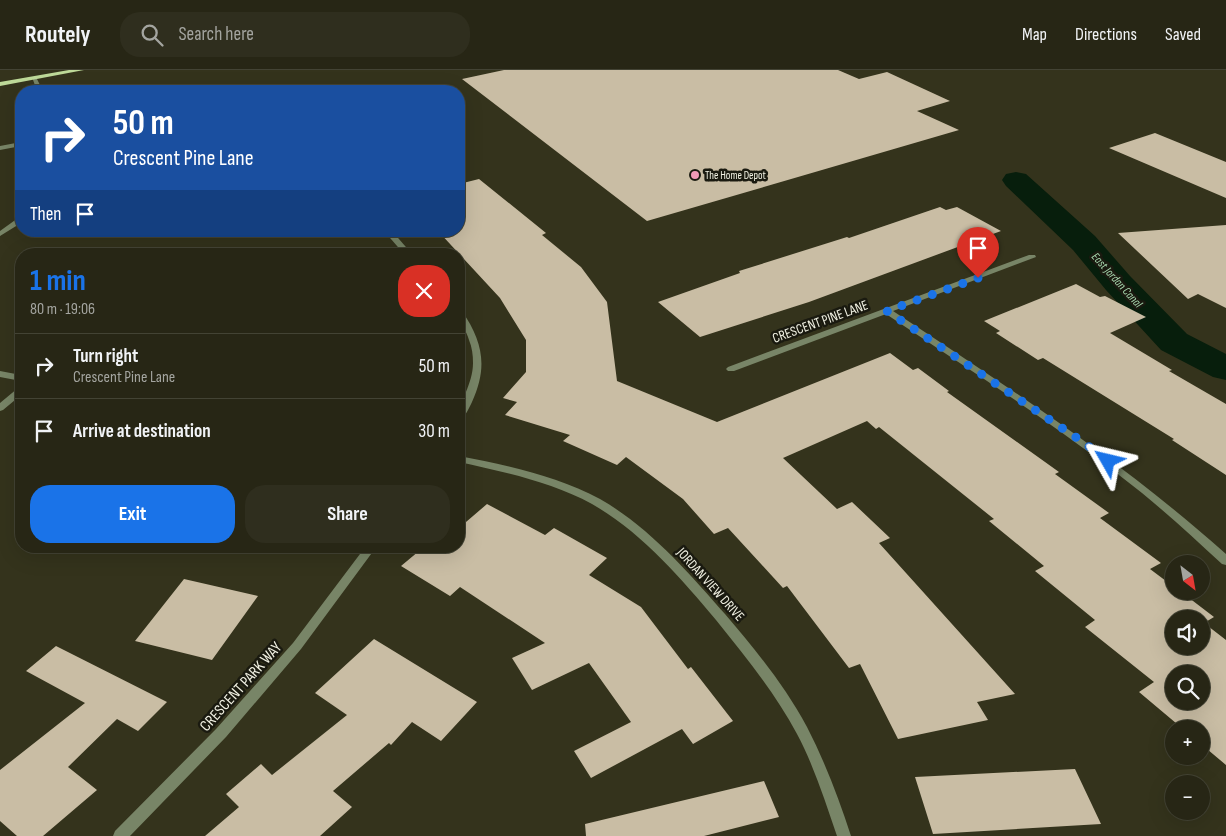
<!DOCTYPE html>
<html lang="en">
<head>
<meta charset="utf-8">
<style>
	:root { --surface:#272615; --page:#2f2e1e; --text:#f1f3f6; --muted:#a4a5a0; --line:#434334; --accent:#1a73e8 }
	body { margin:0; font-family:"Sofia Sans Condensed",sans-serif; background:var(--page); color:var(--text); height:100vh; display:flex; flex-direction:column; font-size:19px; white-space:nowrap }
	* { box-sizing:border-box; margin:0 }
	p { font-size:16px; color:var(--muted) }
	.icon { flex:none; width:28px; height:28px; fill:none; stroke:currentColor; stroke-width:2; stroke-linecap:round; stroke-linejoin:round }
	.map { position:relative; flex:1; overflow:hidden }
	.drawer { position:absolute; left:15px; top:178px; width:450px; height:305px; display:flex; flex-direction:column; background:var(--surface); border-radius:20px; box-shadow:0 5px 20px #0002,0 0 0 1px var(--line) }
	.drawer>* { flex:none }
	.banner { position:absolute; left:15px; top:15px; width:450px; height:152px; border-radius:20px; box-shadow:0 5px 20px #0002,0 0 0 1px var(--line); background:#1a4fa0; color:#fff; overflow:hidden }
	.needle { width:32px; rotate:149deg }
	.buttons { position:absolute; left:1165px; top:485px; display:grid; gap:10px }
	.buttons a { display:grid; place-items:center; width:45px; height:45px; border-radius:50%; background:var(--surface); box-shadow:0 5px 20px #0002,0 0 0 1px var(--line); font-size:25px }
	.pin { position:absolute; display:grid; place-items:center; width:42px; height:42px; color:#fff; margin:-51px -21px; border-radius:50% 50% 50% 0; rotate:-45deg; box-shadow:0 0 5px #0007 }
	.pin .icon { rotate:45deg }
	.me { position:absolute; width:55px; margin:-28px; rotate:307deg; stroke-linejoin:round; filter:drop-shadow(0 0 4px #0008) }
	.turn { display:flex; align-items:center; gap:18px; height:105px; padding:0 15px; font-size:22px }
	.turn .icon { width:65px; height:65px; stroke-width:2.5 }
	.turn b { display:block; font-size:35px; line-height:42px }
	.then { display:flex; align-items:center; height:48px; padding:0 15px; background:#0003; gap:10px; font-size:19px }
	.round { display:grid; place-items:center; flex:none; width:52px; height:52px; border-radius:20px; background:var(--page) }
	.summary { display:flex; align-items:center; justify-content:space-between; height:85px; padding:0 15px }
	h1 { font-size:30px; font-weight:700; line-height:38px; color:var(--accent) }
	.button { display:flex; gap:10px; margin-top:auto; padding:10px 15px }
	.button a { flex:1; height:58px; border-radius:20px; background:var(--accent); color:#fff; font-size:20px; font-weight:700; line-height:58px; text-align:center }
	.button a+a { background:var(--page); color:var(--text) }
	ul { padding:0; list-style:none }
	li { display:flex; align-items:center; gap:15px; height:65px; padding:0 15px; border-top:1px solid var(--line) }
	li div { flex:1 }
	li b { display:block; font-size:19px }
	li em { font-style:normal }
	header { display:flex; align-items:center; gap:30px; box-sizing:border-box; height:70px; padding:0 25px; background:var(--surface); border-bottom:1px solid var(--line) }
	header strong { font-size:24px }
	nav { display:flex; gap:28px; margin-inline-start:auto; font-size:18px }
	.search { width:350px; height:45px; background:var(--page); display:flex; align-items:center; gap:12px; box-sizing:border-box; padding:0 18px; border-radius:20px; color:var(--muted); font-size:19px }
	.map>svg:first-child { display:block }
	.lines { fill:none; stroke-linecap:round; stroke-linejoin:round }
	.canal { fill:#071e0c; fill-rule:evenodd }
	.building { fill:#c9bda4; fill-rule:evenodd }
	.street { fill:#788567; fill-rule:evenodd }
	.primary { fill:#beda99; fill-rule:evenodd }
	.route { stroke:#1a73e8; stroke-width:9; stroke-dasharray:0 16.2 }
	.poi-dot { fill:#f09ab6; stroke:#1a1a10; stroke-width:2 }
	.labels { text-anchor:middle; stroke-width:5; stroke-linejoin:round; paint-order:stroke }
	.far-poi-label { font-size:11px; fill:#f1f1e3; stroke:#1a1a10; text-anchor:start }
	.far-water-label { font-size:12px; font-style:italic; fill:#a8d8af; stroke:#1a1a10 }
	.street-label { font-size:14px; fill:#f1f1e3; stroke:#1a1a10 }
	.near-street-label { font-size:16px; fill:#f1f1e3; stroke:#1a1a10 }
</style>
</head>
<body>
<header>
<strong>Routely</strong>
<div class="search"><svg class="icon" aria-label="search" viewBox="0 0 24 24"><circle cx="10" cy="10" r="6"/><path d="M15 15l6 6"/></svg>Search here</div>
<nav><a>Map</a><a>Directions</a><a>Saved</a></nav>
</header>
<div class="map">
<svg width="1226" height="766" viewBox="0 0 1226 766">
	<rect width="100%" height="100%" fill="#34331c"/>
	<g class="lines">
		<path class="canal" d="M 1016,102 L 1026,104 L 1095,166 L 1130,206 L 1187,264 L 1226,284 L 1226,310 L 1213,307 L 1161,280 L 1106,220 L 1073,180 L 1006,116 L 1002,110 L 1006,104 Z"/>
	</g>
	<path class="building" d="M 504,0 L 838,0 L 859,9 L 887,2 L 950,31 L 917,41 L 959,60 L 647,151 L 462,9 Z
		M 1155,63 L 1226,92 L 1226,128 L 1109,78 Z
		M 479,109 L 546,163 L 542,165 L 581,197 L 607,232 L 617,311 L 717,352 L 890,283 L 913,300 L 918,298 L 949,321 L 947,322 L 1059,402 L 1055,404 L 1109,443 L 1100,448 L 1161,493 L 1150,499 L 1174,517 L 1174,521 L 1180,521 L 1214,547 L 1204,553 L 1226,570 L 1226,695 L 1201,674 L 1201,659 L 1183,659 L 1139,622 L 1154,612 L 1085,557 L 1095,550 L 1035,501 L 1044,496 L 989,451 L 994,449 L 879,357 L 876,359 L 867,351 L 783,388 L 837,439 L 852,432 L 890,468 L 879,473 L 1015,624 L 977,632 L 988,650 L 898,669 L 860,594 L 849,598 L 787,516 L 783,518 L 728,458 L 714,464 L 683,429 L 626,387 L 617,395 L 563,371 L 570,365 L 505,345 L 517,332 L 503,328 L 526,302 L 526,270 L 500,228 L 438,161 L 459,161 L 459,114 ZM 1174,549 L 1201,549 L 1201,576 L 1174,576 ZM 1174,604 L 1201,604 L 1201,631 L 1174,631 Z
		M 940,137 L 946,140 L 957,137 L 1001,161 L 809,232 L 700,267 L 658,232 L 740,203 L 739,201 L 847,167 L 849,168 Z
		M 1226,155 L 1226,238 L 1198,224 L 1188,229 L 1118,163 Z
		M 1076,214 L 1100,227 L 1105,226 L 1146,247 L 1110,263 L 1172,300 L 1169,301 L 1226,334 L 1226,405 L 1172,370 L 1174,369 L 1043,288 L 1038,290 L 996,263 L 1000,261 L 984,251 Z
		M 487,434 L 545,465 L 554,458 L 607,488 L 589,505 L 641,537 L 688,599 L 691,597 L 733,651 L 693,674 L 682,659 L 591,708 L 574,681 L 631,652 L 589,593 L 532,620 L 512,588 L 545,573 L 460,517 L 450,526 L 401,496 L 425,476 L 459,476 L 459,458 Z
		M 184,509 L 258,526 L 212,590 L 135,571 Z
		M 374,569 L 477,632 L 441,671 L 412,652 L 391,675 L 389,673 L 333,721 L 352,737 L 320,766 L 205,766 L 239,737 L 226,724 L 261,694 L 272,705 L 347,645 L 315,623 Z
		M 56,576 L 167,632 L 138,661 L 117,649 L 68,697 L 97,720 L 43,766 L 17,766 L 0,751 L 0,700 L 85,633 L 26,601 Z
		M 1075,699 L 1101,754 L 933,764 L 915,707 Z
		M 764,711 L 779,747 L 704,766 L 586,766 L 585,754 Z"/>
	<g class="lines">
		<path class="street" d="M 32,7 L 36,7 L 43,21 L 37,21 Z
			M 21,72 L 21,76 L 0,80 L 0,76 Z
			M 18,148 L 21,148 L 21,153 L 0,166 L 0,161 Z
			M 384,161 L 392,161 L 412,184 L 404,184 Z
			M 1029,185 L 1035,185 L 1036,187 L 893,241 C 1008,317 1123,392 1226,484 L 1226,495 L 1222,494 C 1196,470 1170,446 1142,423 C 1061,358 973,302 886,244 L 734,301 L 728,301 L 726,299 L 728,297 Z
			M 459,240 L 462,241 C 483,272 488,297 472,332 C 469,338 465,348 459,350 C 458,332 473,315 473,293 C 473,285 472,277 469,270 C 466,259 458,251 459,240 Z
			M 0,301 L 21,305 L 21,311 L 0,307 Z
			M 21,317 L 21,325 L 3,340 L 0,341 L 0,333 L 18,318 Z
			M 459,386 C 507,395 557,406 600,429 C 649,457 688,502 725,544 C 755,579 785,616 807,657 C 825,692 839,729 851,766 L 837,766 C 825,731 814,696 797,664 C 775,623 745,586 716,550 C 680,507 641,462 592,434 C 551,412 504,402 459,392 Z
			M 366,476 L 377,476 L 301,579 L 226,667 L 130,766 L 113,766 L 115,761 L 216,659 L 293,573 Z"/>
		<path class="primary" d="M 69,0 L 84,0 L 0,16 L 0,12 Z"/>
	</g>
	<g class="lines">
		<path class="route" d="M 978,208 L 887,241 L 1083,372 L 1108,391"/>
	</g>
	<circle class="poi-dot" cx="695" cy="105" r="5"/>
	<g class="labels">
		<g class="far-poi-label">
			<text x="705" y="109">The Home Depot</text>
		</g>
		<g class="far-water-label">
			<text transform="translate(1117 210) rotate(48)" y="4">East Jordan Canal</text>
		</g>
		<g class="street-label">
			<text transform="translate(820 251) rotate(-20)" y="5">CRESCENT PINE LANE</text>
			<text transform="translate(711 514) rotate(48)" y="5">JORDAN VIEW DRIVE</text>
		</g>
		<g class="near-street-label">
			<text transform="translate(240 616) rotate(-48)" y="6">CRESCENT PARK WAY</text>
		</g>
	</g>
</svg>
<div class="buttons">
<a><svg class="needle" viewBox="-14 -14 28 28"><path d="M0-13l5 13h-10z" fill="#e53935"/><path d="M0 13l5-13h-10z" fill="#a4a5a0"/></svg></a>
<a><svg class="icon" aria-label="sound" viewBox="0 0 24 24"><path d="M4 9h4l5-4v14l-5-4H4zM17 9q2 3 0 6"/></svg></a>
<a><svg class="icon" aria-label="search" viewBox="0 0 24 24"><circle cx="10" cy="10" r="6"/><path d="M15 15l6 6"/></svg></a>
<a>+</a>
<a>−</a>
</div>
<div class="pin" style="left:978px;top:208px;background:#d93025"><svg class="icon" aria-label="arrive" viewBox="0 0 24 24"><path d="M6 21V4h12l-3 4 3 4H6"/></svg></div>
<svg class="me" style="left:1108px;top:391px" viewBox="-20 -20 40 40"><path d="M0-17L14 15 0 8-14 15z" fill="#1a73e8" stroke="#fff" stroke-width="4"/></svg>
<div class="banner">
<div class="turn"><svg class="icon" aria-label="right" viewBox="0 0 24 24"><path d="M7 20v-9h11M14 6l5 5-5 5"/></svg><div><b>50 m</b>Crescent Pine Lane</div></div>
<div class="then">Then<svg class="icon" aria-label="arrive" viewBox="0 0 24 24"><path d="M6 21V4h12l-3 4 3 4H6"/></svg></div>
</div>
<section class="drawer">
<div class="summary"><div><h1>1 min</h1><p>80 m · 19:06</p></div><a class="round" style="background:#d93025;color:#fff"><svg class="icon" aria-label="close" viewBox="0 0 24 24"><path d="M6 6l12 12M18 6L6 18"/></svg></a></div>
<ul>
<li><svg class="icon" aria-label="right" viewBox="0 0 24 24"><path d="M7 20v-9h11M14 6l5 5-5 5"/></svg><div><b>Turn right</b><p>Crescent Pine Lane</p></div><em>50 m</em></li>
<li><svg class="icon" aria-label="arrive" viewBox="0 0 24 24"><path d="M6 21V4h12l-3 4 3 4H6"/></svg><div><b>Arrive at destination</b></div><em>30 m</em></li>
</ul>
<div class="button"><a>Exit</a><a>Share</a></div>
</section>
</div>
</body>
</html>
